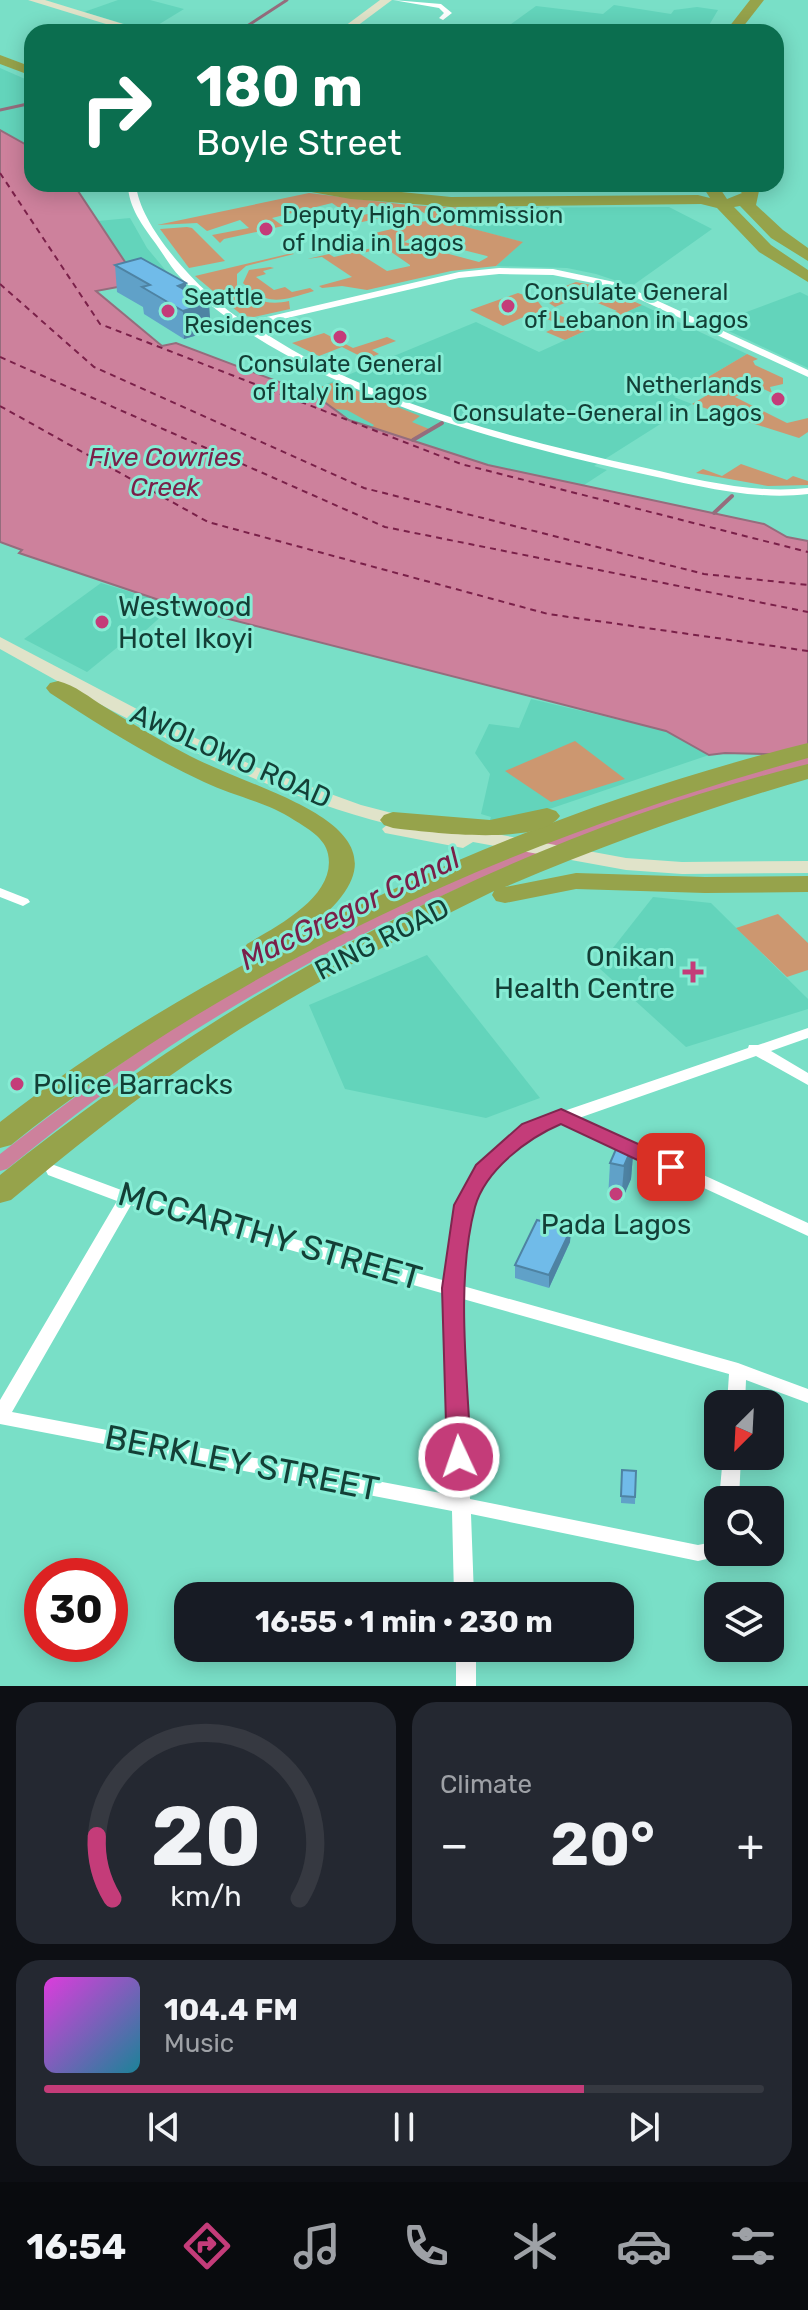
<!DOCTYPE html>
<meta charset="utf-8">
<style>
:root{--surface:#171b24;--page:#242831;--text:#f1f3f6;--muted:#9ea1a6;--line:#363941;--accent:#c43c79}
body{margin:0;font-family:Rubik,sans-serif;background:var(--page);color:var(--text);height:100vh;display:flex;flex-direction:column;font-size:30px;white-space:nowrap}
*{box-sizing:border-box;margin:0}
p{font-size:26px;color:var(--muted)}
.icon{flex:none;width:44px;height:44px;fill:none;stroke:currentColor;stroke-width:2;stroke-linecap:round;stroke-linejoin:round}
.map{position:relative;height:1686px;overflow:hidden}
.panel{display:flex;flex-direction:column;gap:16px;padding:16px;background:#0d0f14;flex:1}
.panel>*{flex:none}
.top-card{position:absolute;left:24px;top:24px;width:760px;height:168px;border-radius:24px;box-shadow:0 4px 20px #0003;background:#0b6e4f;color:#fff;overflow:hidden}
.needle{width:52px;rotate:204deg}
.controls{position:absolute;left:704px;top:1390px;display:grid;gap:16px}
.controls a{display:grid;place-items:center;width:80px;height:80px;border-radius:16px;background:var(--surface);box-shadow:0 4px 20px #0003;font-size:40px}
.speed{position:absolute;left:24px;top:1558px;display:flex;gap:16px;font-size:40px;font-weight:700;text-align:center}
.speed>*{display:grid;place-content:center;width:104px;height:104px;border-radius:50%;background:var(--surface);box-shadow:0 4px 20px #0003;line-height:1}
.speed .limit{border:12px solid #d22;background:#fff;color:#111}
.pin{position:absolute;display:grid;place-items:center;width:68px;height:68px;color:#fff;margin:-34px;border-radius:16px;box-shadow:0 4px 12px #0006}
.me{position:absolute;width:88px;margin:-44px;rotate:357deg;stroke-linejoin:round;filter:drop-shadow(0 0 6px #0008)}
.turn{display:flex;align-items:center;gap:28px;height:168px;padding:0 40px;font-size:36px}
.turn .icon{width:104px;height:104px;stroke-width:2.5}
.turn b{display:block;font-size:56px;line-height:68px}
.big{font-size:60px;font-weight:700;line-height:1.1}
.panel .card{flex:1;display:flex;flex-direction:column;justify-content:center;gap:12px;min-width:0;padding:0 28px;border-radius:24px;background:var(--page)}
.panel .dial{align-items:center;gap:0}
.dial svg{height:208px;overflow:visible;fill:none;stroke:var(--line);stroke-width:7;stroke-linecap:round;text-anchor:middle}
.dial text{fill:var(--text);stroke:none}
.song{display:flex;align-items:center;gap:24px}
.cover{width:96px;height:96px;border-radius:12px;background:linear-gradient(135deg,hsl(300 70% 55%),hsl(190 70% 35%))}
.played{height:8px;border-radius:4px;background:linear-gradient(90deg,var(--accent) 75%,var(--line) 75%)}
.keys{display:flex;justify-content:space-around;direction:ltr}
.heat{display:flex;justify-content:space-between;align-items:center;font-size:44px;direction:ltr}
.panel .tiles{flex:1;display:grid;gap:16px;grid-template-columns:1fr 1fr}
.card:last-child{grid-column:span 2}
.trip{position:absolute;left:174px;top:1582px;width:460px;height:80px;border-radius:24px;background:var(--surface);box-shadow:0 4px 20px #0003;font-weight:700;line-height:80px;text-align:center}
.tab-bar{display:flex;height:128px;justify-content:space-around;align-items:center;background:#090b0e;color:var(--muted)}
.tab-bar .icon{width:56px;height:56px}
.tab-bar .current{color:var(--accent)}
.tab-bar b{font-size:36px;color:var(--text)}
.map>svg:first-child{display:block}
.built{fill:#63d4bb}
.green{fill:#cc9770;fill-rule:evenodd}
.water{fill:#cd819c;stroke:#956d7d;stroke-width:2}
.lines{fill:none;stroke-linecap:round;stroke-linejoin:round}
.stream-far1{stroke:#956d7d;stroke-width:3}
.stream{stroke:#956d7d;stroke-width:4}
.canal{fill:#cd819c;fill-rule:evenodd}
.ferry{stroke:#7a2049;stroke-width:2;stroke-dasharray:6 5;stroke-linecap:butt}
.street{fill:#fff;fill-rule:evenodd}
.secondary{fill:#e0e3c9;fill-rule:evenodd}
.highway{fill:#96a34b;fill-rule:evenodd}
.wall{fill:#60a1c8}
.shaded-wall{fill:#4e83a3}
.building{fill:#70bbe9;stroke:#4e83a3;stroke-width:2}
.route{fill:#c43c79;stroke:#7f274f;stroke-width:2}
.poi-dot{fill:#c43c79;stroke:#86ecd4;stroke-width:3}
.labels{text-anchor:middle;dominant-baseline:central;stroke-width:6;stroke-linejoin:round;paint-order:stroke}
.far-poi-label{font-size:24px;fill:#133f36;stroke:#86ecd4;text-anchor:start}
.far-water-label{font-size:26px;font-style:italic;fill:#7a2049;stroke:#86ecd4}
.poi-label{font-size:28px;fill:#133f36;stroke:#86ecd4;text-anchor:start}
.street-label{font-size:28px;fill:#133f36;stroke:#86ecd4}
.water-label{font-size:30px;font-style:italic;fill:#7a2049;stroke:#86ecd4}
.near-street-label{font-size:34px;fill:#133f36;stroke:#86ecd4}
</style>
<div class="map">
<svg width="808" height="1686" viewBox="0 0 808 1686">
<rect width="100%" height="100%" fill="#79dfc7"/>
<g class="built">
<path d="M118 0H150L184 9 148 31 84 12Z"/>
<path d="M614 5 671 14 674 10 697 7 718 10 705 32H549L507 27 536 6 603 14Z"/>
<path d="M0 68 32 82V148L0 130Z"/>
<path d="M669 207 712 229 632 286 596 274 567 268 496 266 522 242 435 219 466 208Z"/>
<path d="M130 218 147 248 172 278 139 283 98 221Z"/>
<path d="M800 292 808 296V368L714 324Z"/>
<path d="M642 305 747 354 674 397 692 404 594 466 607 470 584 485 488 465 357 423 307 392 476 322 539 352Z"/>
<path d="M101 583 174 605 137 638 119 646 87 672 24 639Z"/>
<path d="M531 699 666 731 709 755 508 823 488 825 491 817 481 814 490 774 475 753 489 724 519 728Z"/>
<path d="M653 897 711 903 808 999V1009L686 1047 598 967Z"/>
<path d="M427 955 540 1098 486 1118 345 1089 309 1005Z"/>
</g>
<g class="green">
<path d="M309 193 408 205 466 208 436 219 523 242 496 266 451 271 367 290 342 286 322 288 319 286 352 277 322 257 307 259 329 254 334 257 385 245 383 243 387 241 375 233 434 219 419 210 362 222 355 217 384 210 375 205 345 212 332 203 272 218 283 226 224 239 220 243 212 235 249 228 240 220 207 231 197 223 157 225ZM412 237 487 256 488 257 479 262 404 242ZM384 247 410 265V266L387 271 360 254Z"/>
<path d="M187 227 192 228 225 261 189 268 160 229Z"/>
<path d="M292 253 294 254 246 266 237 274V285C254 300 267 306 289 301L290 309 254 317 243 316 195 276Z"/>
<path d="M270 267 274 268 263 271 266 274 256 277 274 290 285 287 292 292 310 288 314 291C283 300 268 308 243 283L249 270Z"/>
<path d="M576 282 601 287 642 305 565 340 546 332 561 325 533 313 503 326 470 310 518 293 536 299 543 308 584 326 617 311 581 296 555 307 549 303 563 287Z"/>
<path d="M324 333 353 348 387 337 396 341 372 350 379 354 366 359 342 347 319 356 292 343Z"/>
<path d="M747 354 758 359 753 361 755 365 783 378V384L770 387 772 393 757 386 737 393 739 395 735 397 787 423 808 418V432L799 438 692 404 721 387 703 380Z"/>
<path d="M335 382 420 416 412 422 429 429 411 440 372 427 374 425 347 410 333 409 307 392Z"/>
<path d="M741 464 787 480 793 476 808 481V485L768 486 696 473 703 469 722 476Z"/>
<path d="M575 741 625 779 551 802 505 771Z"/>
<path d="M778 914 808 943V970L787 977 736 928Z"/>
</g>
<path class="water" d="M0 130 32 148V184L74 185 139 283 96 291 162 346 176 343 316 396 349 420 488 465 764 524 787 537 808 541V755L725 753 709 755 666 731 174 605 19 553 22 550 0 542Z"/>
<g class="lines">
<g class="stream-far1">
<path d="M238 32 287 0"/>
<path d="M0 110 32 103"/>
</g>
<g class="stream">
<path d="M413 440 442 423"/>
<path d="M714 513 732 496"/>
</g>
<path class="canal" d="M808 756V766C738 786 668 807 600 831 457 882 320 952 192 1032 127 1073 67 1121 7 1169L0 1171V1154C57 1110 115 1066 176 1026 368 902 587 812 808 756Z"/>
<g class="ferry">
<path d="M0 173 100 324 461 464 808 552"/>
<path d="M0 284 94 367 364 488 704 574 808 585"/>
<path d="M0 357 385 527 808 612"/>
<path d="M0 406 208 522 548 614 808 651"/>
</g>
<g class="street">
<path d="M393 0 441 4 452 13 443 20 439 18 444 13 439 8Z"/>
<path d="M128 184H136C139 229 208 300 245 322L459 272 499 268 553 269 619 283 808 370V377L613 287 553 275 499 274 459 278 253 326C270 336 287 348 305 357 410 412 530 443 646 468 699 480 753 494 808 488V494C749 501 691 484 634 472 489 440 287 386 181 278 171 268 164 255 156 244 143 226 128 207 128 184Z"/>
<path d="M0 888 28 899 30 902 23 906 0 897Z"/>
<path d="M808 1028V1038L771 1051 808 1073V1085L756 1056 579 1118 808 1223V1236L563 1123 535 1133 490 1175 473 1205 463 1286 738 1363 808 1389V1403L746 1380 745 1404H727L729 1374 463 1299 470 1499 698 1545 718 1541V1552H726L725 1555 698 1561 471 1514 474 1596H454L452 1511 0 1424V1400L117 1201 48 1175 46 1171 48 1167 54 1165 132 1194 446 1281 457 1205 478 1167 523 1125 555 1112 564 1111 748 1048 749 1045H758ZM131 1205 445 1294 451 1495 12 1412Z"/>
<path d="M723 1456H741L739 1500H719Z"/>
<rect x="456" y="1648" width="20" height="38"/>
</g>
<g class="secondary">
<path d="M28 0H45L149 32H132Z"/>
<path d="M380 0H392L349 32H337Z"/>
<path d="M0 637 154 718 256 767 361 805 415 819 418 823 415 827 437 831 447 825 626 858 682 862 808 861V873L682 874 626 870 473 842 463 848 385 833 382 829 388 824C249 788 125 719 0 649Z"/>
</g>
<g class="highway">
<path d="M750 0H764L739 32H725Z"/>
<path d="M0 55 32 67V76L0 64Z"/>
<path d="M286 184H322L451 197 698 195 710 198 701 184H717L727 199 742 193 731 184H751L759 191 756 205 783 230 808 248V261L771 238 740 206 734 207 771 245 808 270V282L759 252 717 208 701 204 451 207 351 199 294 189Z"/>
<path d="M58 681C75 685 90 698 105 707 133 724 161 741 190 756 269 797 447 832 296 937 458 853 630 787 808 743V758C523 836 243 959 11 1145L0 1148V1122C80 1059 166 1006 256 958L247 956 243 950 247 944C277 926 337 896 328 854 325 838 307 828 294 820 267 802 233 796 204 782 150 757 99 725 50 693L46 688 50 683Z"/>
<path d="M808 764V779C704 809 604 845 505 887L576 873 705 877 808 876V892L705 893 576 889 505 903 496 901 492 895 494 891C390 942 287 996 190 1062 128 1104 69 1152 11 1200L0 1203V1175C238 985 510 837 808 764Z"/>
<path d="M547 808 556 811 560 816C539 847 427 832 393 828L384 825 380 820 384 815 393 812 490 820Z"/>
</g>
</g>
<g class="wall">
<path d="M115 265 186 290 211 331 184 339 144 314 143 307 117 292Z"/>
<path d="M634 1143 631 1179 621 1202 608 1199 610 1163Z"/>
<path d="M571 1229 570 1242 549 1288 515 1278V1265Z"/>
<path d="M622 1470 636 1471 635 1504 621 1503Z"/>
<path d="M729 1552H748L746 1564H730Z"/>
</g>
<g class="shaded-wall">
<path d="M186 283 188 310 209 303 211 331 184 339 183 311 178 286Z"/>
<path d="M634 1143 631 1179 621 1202 624 1166Z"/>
<path d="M571 1229 570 1242 549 1288V1275Z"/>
</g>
<g class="building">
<path d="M141 258 186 283 178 286 209 303 183 311 142 287 150 285 115 265Z"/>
<path d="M620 1140 634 1143 624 1166 610 1163Z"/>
<path d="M537 1220 571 1229 549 1275 515 1265Z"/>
<path d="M622 1470 636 1471 635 1497 621 1496Z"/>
<path d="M730 1552H748L747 1557H731Z"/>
</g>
<path class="route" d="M561 1109 678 1162 682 1167 678 1172H663L561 1124C528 1138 485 1170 475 1207 455 1283 468 1379 471 1457L467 1464 459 1467 450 1464 447 1457 442 1288 454 1205 476 1165 522 1124Z"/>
<g class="poi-dot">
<circle cx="266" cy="229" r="8"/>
<circle cx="508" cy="306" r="8"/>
<circle cx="168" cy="311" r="8"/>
<circle cx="340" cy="337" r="8"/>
<circle cx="778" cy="399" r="8"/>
<circle cx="102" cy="622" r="8"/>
<path d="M689 960h8v8h8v8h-8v8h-8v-8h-8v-8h8z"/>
<circle cx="17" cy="1084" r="8"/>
<circle cx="616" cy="1194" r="8"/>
</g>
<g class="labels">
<g class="far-poi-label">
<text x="282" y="215">Deputy High Commission<tspan x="282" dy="28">of India in Lagos</tspan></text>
<text x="524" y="292">Consulate General<tspan x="524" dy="28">of Lebanon in Lagos</tspan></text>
<text x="184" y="297">Seattle<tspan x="184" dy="28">Residences</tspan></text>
<text x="340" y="364" text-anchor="middle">Consulate General<tspan x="340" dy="28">of Italy in Lagos</tspan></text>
<text x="762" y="385" text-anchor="end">Netherlands<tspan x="762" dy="28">Consulate-General in Lagos</tspan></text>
</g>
<g class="far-water-label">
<text x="165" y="457">Five Cowries<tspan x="165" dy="30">Creek</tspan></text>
</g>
<g class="poi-label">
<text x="118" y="606">Westwood<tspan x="118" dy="32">Hotel Ikoyi</tspan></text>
<text x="675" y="956" text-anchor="end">Onikan<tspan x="675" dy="32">Health Centre</tspan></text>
<text x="33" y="1084">Police Barracks</text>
<text x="616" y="1224" text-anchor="middle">Pada Lagos</text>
</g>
<g class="street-label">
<text transform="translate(231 756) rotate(24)">AWOLOWO ROAD</text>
<text transform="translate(382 939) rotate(-27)">RING ROAD</text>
</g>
<g class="water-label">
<text transform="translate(350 909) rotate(-26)">MacGregor Canal</text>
</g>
<g class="near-street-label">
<text transform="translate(270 1236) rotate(16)">MCCARTHY STREET</text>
<text transform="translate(242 1463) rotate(11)">BERKLEY STREET</text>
</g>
</g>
</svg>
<div class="controls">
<a><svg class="needle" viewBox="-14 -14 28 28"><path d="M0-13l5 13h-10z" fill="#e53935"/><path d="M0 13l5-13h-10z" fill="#9ea1a6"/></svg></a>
<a><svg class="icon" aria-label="search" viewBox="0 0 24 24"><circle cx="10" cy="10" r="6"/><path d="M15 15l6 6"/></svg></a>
<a><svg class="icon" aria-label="layers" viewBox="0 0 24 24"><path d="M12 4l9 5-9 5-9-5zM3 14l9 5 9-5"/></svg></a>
</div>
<div class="speed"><div class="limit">30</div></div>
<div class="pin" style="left:671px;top:1167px;background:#d93025"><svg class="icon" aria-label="arrive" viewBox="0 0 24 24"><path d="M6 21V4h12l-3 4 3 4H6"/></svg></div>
<svg class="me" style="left:459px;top:1457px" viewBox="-20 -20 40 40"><circle r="17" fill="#c43c79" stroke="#fff" stroke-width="3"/><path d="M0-11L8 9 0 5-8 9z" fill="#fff"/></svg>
<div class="trip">16:55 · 1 min · 230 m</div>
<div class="top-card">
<div class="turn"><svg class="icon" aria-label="right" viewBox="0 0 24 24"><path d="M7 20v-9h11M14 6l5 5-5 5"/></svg><div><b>180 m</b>Boyle Street</div></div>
</div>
</div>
<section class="panel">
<div class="tiles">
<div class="card dial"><svg viewBox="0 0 100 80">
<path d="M14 69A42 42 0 1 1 86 69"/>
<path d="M14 69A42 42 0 0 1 8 45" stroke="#c43c79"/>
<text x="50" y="56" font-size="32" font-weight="700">20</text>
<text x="50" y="72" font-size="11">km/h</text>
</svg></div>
<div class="card"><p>Climate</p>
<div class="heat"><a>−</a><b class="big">20°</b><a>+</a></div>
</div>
<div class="card">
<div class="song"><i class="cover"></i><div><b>104.4 FM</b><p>Music</p></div></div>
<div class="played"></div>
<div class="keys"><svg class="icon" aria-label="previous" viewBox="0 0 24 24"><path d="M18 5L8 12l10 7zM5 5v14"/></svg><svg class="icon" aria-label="pause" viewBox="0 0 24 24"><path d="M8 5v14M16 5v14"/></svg><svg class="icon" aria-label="next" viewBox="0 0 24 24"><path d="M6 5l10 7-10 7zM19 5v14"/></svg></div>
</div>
</div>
</section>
<nav class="tab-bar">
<b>16:54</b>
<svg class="icon current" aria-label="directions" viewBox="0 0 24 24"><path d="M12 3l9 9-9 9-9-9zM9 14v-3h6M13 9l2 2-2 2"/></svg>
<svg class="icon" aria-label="music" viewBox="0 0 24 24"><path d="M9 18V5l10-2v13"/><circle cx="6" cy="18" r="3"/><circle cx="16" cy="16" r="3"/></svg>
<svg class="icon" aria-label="phone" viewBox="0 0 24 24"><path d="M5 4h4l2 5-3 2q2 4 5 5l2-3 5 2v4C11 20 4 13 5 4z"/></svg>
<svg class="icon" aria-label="climate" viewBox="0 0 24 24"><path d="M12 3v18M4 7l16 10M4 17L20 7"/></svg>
<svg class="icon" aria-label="car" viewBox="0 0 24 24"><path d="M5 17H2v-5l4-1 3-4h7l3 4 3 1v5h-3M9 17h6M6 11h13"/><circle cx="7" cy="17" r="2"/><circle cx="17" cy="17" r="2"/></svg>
<svg class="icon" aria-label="filters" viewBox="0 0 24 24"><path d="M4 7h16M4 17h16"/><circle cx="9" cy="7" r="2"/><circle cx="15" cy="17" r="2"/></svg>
</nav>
